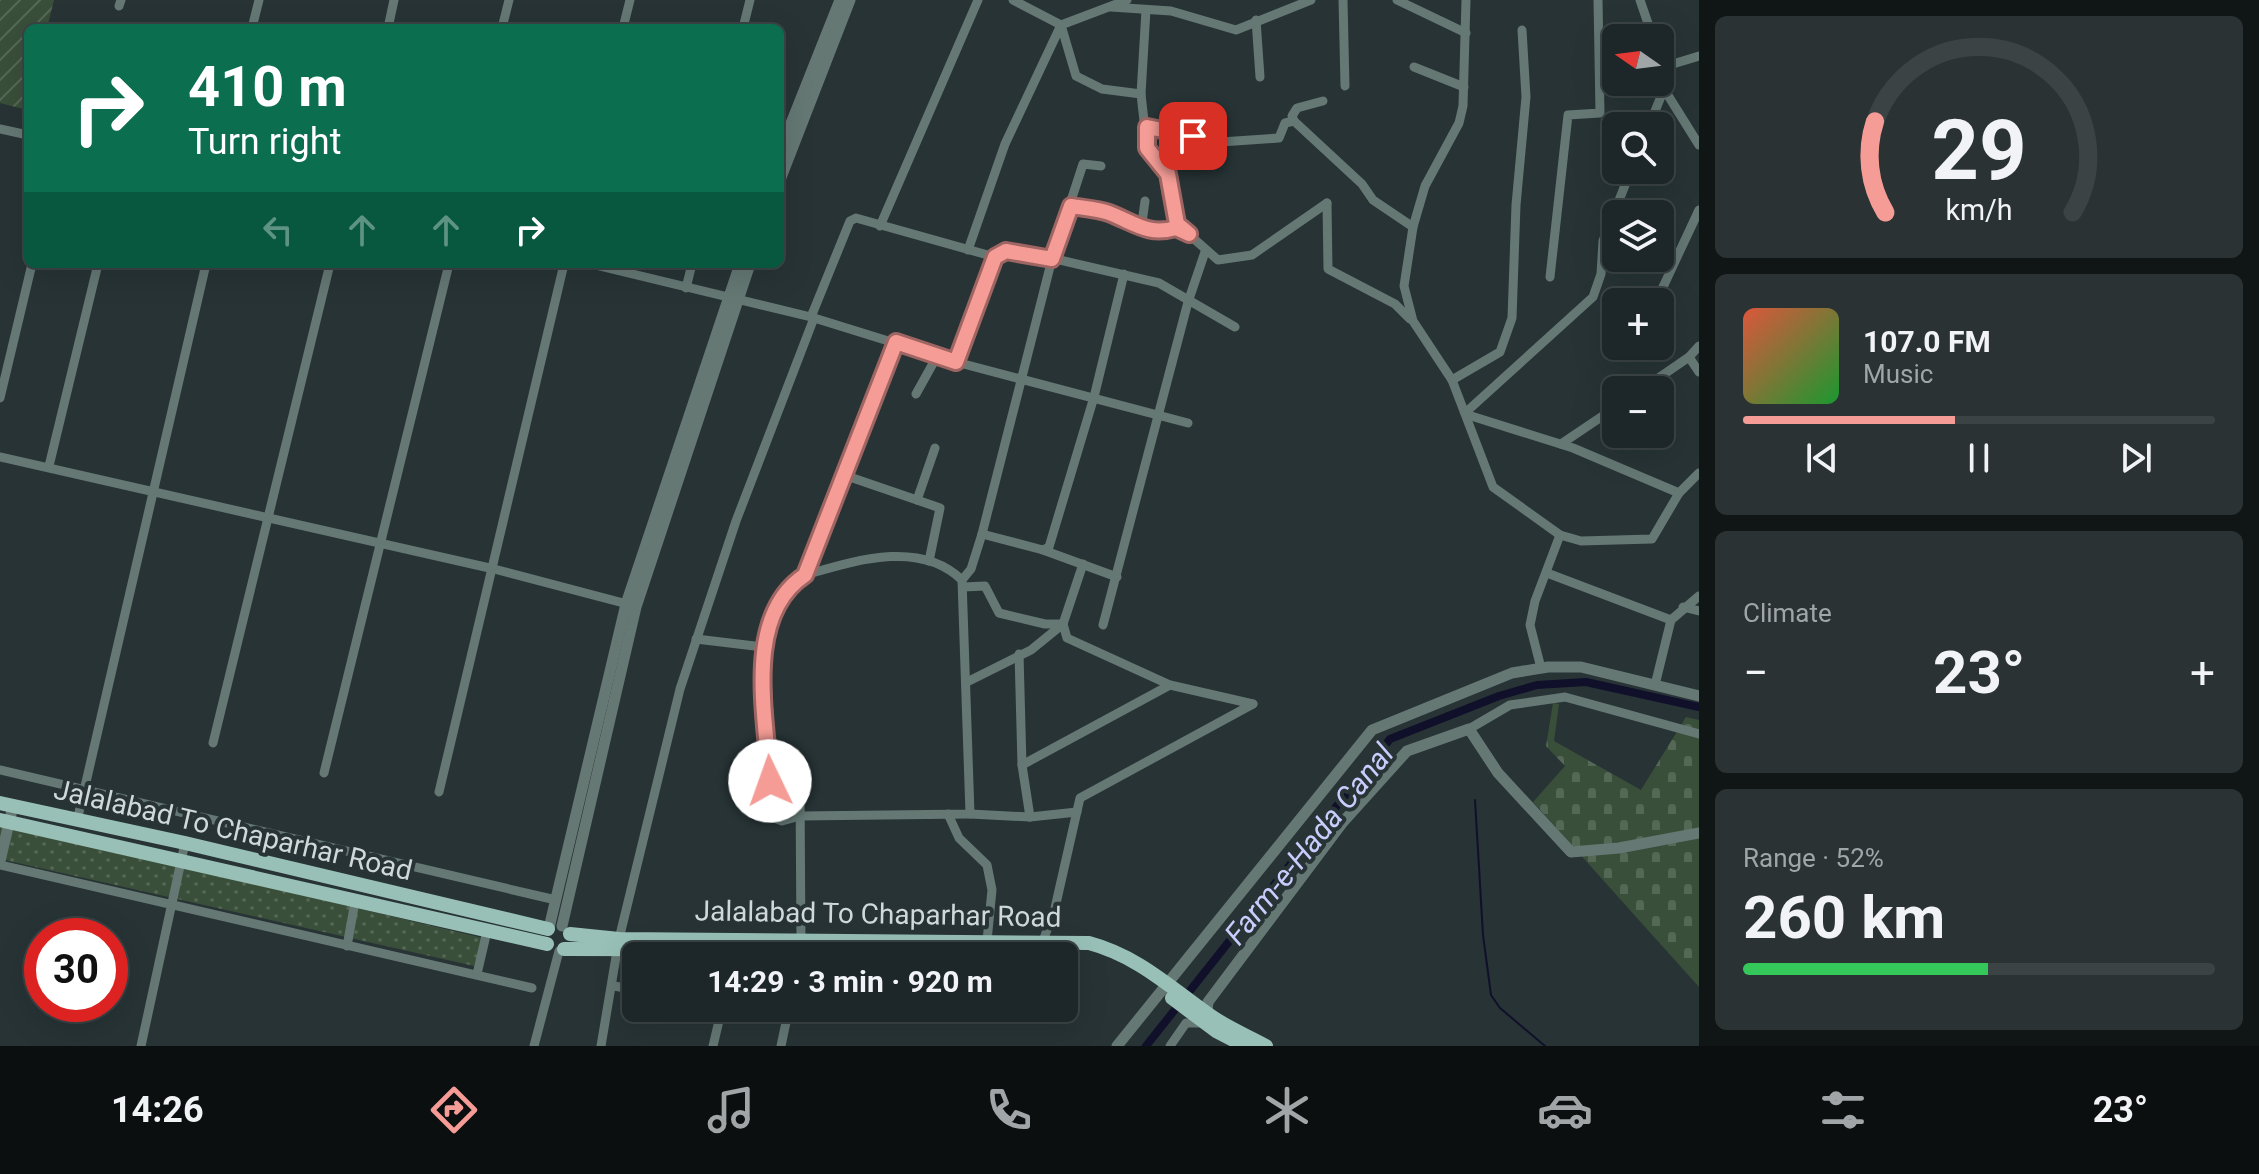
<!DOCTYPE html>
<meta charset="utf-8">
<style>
:root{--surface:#1d2628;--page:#2a3234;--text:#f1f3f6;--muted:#a0a5a8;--line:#3b4345;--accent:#f59c96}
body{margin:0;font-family:Roboto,sans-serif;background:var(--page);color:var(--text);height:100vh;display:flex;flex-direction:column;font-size:30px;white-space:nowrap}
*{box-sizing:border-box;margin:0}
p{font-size:26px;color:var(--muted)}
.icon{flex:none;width:44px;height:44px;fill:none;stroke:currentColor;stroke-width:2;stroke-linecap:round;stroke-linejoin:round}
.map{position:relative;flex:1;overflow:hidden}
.side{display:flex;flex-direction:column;gap:16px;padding:16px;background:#101516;width:560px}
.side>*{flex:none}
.top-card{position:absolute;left:24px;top:24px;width:760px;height:244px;border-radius:12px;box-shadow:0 8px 32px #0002,0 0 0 2px var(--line);background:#0b6e4f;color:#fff;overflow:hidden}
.needle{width:52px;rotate:284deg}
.tools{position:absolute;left:1602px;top:24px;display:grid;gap:16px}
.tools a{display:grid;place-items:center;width:72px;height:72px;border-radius:12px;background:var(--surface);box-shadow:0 8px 32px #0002,0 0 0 2px var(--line);font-size:40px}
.speed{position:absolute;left:24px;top:918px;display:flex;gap:16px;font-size:40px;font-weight:700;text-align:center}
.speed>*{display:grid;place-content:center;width:104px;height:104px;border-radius:50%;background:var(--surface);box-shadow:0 8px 32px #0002,0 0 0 2px var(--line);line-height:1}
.speed .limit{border:12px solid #d22;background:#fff;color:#111}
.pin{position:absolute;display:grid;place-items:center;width:68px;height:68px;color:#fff;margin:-34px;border-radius:16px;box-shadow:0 4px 12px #0006}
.me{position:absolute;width:88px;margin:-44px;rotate:357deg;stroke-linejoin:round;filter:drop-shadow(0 0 6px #0008)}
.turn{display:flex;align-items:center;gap:28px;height:168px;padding:0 32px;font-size:36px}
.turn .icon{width:104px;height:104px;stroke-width:2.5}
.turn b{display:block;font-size:56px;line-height:68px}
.lanes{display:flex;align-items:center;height:76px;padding:0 32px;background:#0003;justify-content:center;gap:40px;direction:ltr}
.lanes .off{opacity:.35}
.big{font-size:60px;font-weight:700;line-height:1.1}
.side .card{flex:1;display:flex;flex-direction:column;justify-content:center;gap:12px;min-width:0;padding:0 28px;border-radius:12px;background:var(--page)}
.side .dial{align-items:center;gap:0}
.dial svg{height:208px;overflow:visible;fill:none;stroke:var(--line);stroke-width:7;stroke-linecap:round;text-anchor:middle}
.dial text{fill:var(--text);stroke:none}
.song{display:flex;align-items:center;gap:24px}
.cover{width:96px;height:96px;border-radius:12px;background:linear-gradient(135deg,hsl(10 70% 55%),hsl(130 70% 35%))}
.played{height:8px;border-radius:4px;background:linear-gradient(90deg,var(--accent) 45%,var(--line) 45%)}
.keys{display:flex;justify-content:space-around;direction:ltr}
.heat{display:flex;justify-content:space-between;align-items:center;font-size:44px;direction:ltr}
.charge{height:12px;border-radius:6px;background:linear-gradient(90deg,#34c759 52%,var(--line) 0)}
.trip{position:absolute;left:622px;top:942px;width:456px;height:80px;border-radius:12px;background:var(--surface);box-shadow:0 8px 32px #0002,0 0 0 2px var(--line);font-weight:700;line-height:80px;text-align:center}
.menu{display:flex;height:128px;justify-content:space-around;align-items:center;background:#0c0f10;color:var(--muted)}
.menu .icon{width:56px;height:56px}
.menu .current{color:var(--accent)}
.menu b{font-size:36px;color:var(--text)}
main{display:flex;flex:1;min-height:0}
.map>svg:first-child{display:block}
.grass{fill:url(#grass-dots)}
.cemetery{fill:url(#cemetery-stones)}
.garden{fill:url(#garden-furrows)}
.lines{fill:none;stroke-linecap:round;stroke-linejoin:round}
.stream{stroke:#11102b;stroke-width:2}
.canal{stroke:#11102b;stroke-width:8}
.minor{stroke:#657874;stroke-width:9}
.tertiary{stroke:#657874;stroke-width:11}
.primary{stroke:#98c0b7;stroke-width:14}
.route-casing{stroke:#9f6562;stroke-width:20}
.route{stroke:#f59c96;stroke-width:14}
.labels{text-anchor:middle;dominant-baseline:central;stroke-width:8;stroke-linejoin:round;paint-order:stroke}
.street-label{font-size:28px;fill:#d0d8d9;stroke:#273335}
.water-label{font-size:30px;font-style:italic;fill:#c9cdfd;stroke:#273335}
</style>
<main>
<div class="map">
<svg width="1699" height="1046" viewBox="0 0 1699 1046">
<defs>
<pattern id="grass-dots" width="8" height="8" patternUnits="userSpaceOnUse" patternTransform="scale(2)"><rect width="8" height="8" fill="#3a4f3a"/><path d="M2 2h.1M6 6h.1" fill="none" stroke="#556856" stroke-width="1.8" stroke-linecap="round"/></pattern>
<pattern id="cemetery-stones" width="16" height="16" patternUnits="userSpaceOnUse" patternTransform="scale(2)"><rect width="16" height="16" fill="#3a4f3a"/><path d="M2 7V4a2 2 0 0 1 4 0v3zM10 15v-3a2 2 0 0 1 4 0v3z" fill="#556856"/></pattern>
<pattern id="garden-furrows" width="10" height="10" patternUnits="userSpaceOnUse" patternTransform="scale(2)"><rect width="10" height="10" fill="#3a4f3a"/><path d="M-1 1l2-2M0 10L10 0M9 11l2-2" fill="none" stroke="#556856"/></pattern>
</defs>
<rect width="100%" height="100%" fill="#273335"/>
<path class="grass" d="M0 823 483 938 474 966 0 859Z"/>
<path class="cemetery" d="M1553 703 1559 704 1554 741 1641 790 1686 717 1699 720V987L1533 802 1565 766 1546 746Z"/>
<path class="garden" d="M0 0H54L47 28H28L27 110 0 103Z"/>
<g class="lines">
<path class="stream" d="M1475 800 1483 935 1491 995 1500 1008 1545 1046"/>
<path class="canal" d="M1146 1046 1390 739 1499 696 1537 685 1586 682 1699 707"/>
<g class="minor">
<path d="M1013 0 1061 25 1127 0"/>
<path d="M1343 0 1345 86"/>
<path d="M1397 0 1466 33"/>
<path d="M1466 0 1463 106 1459 123 1425 186 1413 227 1404 286 1413 321 1452 380 1493 487 1560 535"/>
<path d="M1640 0 1653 38"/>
<path d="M119 6 121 0"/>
<path d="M1111 7 1171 11 1236 30 1311 0"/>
<path d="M1256 20 1260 77"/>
<path d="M1061 25 1076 76 1102 89 1141 94 1147 148 1168 174 1177 224 1218 260 1252 255 1327 203"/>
<path d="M252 28 259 0"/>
<path d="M388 28 394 0"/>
<path d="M502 28 509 0"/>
<path d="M623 28 630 0"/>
<path d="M743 28 750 0"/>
<path d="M1660 58 1664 89 1699 145"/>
<path d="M1414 67 1464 87"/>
<path d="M1663 67 1699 56"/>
<path d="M1141 94 1146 10"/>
<path d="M1323 101 1297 108 1292 116 1294 121 1362 184 1373 200 1413 227"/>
<path d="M1649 126 1664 89"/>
<path d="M1147 127 1193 136 1195 143H1206L1279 138 1285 123 1294 121"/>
<path d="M0 129 28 135"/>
<path d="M1327 203 1328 269 1395 304 1410 319"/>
<path d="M1071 206 1107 212 1146 231 1176 228 1182 230"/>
<path d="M880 226 978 0"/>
<path d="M1141 230 1145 201"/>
<path d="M968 250 1005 144 1061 25"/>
<path d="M591 264 811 317 850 221 856 218 995 257 1006 251H1021L1159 283 1235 327"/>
<path d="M1550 277 1568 115 1600 113 1598 0"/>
<path d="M686 288 692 264"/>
<path d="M1656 302 1699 210"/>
<path d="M811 317 956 362 1188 423"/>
<path d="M896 342 805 575C854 561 920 539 962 580"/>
<path d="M1689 357 1699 372"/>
<path d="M1452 380 1500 352 1512 318 1516 205 1526 97 1522 30"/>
<path d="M1641 390 1689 357 1699 346"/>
<path d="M916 394 936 358 956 362 995 257"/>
<path d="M0 398 32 264"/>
<path d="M1465 413 1593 297 1601 274 1603 241 1631 170"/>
<path d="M1468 415 1573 448 1679 493"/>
<path d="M1561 444 1616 407"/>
<path d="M0 457 494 569 631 605"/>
<path d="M49 466 98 264"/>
<path d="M841 474 917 500"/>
<path d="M982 534 1043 550 1049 547 1094 397 1124 274"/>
<path d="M1043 550 1117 577"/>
<path d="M929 561 940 508 917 500 935 448"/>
<path d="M1547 573 1671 620"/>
<path d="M805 575 779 599 765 633 774 818 782 821 800 816 970 814 962 580 971 569 982 534 1052 259 1083 164 1101 166"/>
<path d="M963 587 985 586 999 613 1045 624H1063L1067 638 1170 685 1253 704"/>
<path d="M1683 607 1699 611"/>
<path d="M1103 625 1188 302 1205 252"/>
<path d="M696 639 763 647"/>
<path d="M1019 654 1022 765"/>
<path d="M1541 668 1530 625 1535 601 1560 535 1581 541 1652 539 1679 493 1699 473"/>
<path d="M967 682 1031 650 1063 624 1083 564"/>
<path d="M1655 685 1671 620 1699 596"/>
<path d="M1469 729 1510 705 1565 697 1699 734"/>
<path d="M213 743 330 264"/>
<path d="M0 770 556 900"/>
<path d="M324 773 449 264"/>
<path d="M800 786 801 945"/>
<path d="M439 792 564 264"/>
<path d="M948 814 959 838 987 865 992 890 987 941"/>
<path d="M970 814 1030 817 1077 812"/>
<path d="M1030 817 1022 765 1170 685"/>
<path d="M77 821 206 264"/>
<path d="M0 865 532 988"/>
<path d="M1043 941 1055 908 1080 798 1253 704"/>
<path d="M347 946 355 902"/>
<path d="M477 974 487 931"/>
<path d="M614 986 636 990"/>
<path d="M141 1046 185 843"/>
<path d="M534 1046 559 951"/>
<path d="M601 1046 619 939 680 689 736 521 814 318"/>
<path d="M713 1046 722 1008"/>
<path d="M781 1046 789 1008"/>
<path d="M1170 1046 1186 1023H1203"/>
</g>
<g class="tertiary">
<path d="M780 151 840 0"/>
<path d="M780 180 850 0"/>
<path d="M0 861 13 806"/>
<path d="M562 926 636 607 750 264"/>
<path d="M549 928 626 604 740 264"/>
<path d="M1206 1019 1208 1002 1343 822 1407 751 1469 729 1498 773 1571 852 1619 848 1699 833"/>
<path d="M1117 1046 1372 730 1512 673 1548 667H1581L1699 696"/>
</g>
<g class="primary">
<path d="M0 803 185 843 548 929"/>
<path d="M0 820 547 944"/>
<path d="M570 934 619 939 1089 943C1138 956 1171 988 1211 1016 1228 1028 1248 1036 1266 1046"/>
<path d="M564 949 984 950"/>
<path d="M1172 998 1216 1031 1245 1046"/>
</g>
</g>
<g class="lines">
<defs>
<path id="route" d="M770 781C766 716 743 616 805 575L896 342 956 362 995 257 1006 251 1052 259 1071 206C1083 208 1098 209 1109 213 1135 223 1148 236 1176 228L1189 234 1177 224 1168 174 1147 148V127L1193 136"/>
</defs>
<use href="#route" class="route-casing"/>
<use href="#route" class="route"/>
</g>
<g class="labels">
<g class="street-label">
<text transform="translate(233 830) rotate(13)">Jalalabad To Chaparhar Road</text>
<text transform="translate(878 914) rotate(1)">Jalalabad To Chaparhar Road</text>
</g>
<g class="water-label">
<text transform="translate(1309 844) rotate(-51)">Farm-e-Hada Canal</text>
</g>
</g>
</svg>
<div class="tools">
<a><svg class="needle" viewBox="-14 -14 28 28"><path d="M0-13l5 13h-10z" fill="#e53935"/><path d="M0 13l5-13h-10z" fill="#a0a5a8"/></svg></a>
<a><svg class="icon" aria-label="search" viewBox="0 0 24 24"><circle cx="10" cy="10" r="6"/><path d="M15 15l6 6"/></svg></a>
<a><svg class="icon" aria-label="layers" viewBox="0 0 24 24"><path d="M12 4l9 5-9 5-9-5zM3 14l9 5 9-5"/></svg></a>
<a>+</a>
<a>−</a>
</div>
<div class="speed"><div class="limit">30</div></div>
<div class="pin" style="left:1193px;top:136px;background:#d93025"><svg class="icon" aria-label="arrive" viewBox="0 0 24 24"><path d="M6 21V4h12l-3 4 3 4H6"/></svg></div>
<svg class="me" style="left:770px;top:781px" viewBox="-20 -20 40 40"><circle r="19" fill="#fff"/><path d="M0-13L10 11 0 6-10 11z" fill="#f59c96"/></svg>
<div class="trip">14:29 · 3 min · 920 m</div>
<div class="top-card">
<div class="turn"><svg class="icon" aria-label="right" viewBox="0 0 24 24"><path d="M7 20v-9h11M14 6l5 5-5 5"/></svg><div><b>410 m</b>Turn right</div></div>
<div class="lanes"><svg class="icon off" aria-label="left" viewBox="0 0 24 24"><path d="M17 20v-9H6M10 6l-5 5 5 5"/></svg><svg class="icon off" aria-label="ahead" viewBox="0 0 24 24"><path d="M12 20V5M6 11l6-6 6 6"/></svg><svg class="icon off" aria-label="ahead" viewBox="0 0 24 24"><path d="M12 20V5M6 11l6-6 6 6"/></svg><svg class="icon" aria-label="right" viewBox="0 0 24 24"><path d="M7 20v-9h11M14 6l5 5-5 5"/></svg></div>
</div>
</div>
<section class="side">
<div class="card dial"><svg viewBox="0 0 100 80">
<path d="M14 69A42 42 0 1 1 86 69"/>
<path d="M14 69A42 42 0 0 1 10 34" stroke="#f59c96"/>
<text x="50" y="56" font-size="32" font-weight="700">29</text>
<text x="50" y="72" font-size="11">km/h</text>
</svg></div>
<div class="card">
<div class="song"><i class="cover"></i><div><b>107.0 FM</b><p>Music</p></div></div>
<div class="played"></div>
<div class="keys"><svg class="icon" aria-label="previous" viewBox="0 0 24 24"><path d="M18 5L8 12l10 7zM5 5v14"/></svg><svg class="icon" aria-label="pause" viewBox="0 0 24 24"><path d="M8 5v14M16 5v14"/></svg><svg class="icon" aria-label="next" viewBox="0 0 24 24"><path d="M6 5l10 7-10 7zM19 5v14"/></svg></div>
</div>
<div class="card"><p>Climate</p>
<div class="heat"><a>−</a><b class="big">23°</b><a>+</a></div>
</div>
<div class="card"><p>Range · 52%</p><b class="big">260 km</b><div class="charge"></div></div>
</section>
</main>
<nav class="menu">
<b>14:26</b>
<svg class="icon current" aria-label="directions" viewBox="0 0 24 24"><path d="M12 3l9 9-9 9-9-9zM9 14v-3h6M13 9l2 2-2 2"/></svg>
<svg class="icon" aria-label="music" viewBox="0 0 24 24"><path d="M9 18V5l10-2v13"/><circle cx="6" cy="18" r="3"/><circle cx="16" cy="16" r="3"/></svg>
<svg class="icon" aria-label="phone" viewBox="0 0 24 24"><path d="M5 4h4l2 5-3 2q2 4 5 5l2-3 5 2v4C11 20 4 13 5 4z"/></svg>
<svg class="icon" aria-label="climate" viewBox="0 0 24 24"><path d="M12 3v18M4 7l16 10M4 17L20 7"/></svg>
<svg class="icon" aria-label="car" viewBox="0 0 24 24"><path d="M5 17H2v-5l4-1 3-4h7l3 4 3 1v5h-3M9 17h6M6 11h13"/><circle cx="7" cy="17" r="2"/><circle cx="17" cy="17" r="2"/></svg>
<svg class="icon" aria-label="filters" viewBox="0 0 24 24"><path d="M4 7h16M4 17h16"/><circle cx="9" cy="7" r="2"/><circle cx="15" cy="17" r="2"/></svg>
<b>23°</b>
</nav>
